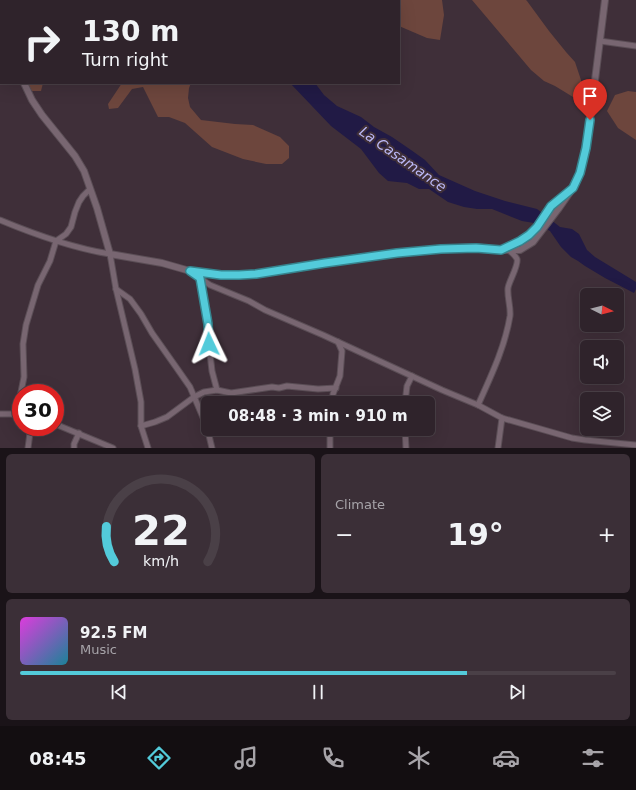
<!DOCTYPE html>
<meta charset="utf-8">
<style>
:root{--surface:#2f232b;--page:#3b2f37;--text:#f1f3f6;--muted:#a7a4a9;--line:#4a4047;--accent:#53cbda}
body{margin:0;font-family:"DejaVu Sans",sans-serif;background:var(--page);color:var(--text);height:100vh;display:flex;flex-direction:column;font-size:15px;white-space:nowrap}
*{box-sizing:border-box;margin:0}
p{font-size:13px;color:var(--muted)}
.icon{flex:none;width:22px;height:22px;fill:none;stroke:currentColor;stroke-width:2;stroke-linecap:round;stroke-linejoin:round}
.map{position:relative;height:448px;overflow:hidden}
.details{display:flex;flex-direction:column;gap:6px;padding:6px;background:#1a1318;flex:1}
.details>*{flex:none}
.top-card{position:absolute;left:0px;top:0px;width:400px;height:84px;box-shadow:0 4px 16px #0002,0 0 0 1px var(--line);background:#2f232b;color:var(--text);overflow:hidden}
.needle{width:26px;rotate:96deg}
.fabs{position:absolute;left:580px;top:288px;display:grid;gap:8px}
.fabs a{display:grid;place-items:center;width:44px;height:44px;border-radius:6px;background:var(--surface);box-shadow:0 4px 16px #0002,0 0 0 1px var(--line);font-size:20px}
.speed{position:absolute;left:12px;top:384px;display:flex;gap:8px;font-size:20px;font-weight:700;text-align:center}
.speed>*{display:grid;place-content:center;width:52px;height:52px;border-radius:50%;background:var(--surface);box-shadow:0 4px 16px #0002,0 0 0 1px var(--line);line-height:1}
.speed .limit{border:6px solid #d22;background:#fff;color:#111}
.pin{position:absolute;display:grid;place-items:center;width:34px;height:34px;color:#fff;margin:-41px -17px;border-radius:50% 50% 50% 0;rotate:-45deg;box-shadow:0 0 4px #0007}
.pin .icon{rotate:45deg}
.me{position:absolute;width:44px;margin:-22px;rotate:358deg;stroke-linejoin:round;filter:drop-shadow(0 0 3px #0008)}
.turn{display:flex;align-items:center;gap:14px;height:84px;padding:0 16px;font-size:18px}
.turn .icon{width:52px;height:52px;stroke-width:2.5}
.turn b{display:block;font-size:28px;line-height:34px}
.big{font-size:30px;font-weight:600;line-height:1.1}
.details .card{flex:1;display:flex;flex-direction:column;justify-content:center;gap:6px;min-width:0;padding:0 14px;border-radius:6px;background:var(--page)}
.details .dial{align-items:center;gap:0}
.dial svg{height:104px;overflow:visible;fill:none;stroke:var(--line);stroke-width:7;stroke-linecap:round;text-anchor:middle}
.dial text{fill:var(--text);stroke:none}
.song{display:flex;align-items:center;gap:12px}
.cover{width:48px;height:48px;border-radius:6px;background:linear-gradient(135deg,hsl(300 70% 55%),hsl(190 70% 35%))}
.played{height:4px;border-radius:2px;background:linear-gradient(90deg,var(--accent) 75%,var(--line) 75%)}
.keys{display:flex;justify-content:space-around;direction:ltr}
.heat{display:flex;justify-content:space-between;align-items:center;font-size:22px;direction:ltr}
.details .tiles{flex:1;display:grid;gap:6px;grid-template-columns:1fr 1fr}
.card:last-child{grid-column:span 2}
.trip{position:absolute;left:201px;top:396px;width:234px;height:40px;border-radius:6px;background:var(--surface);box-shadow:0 4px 16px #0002,0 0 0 1px var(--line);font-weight:600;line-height:40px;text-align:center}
.tab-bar{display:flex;height:64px;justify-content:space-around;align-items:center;background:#130e11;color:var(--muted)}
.tab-bar .icon{width:28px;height:28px}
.tab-bar .on{color:var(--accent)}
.tab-bar b{font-size:18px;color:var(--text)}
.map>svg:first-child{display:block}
.green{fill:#6d463d}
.water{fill:#211a45}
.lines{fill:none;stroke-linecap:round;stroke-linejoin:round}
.minor-casing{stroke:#5b4e56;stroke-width:7}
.tertiary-casing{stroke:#5b4e56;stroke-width:8}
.minor{stroke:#786671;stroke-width:5}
.tertiary{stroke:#786671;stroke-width:6}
.route-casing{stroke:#36848e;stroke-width:10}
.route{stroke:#53cbda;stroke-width:7}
.labels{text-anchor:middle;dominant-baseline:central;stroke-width:4;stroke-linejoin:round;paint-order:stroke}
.water-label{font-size:14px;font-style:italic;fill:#bbb8f6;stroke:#3f2f39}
</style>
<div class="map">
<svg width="636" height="448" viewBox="0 0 636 448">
<rect width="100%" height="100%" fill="#3f2f39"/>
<g class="green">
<path d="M369 0H442L444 15 440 40 427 38 399 26V1H370Z"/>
<path d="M472 0H526L527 1 549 31 566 52 575 62 581 80 582 93 573 97 555 86 544 81 531 70Z"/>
<path d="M26 83H43L41 91H32Z"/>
<path d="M122 83H191L189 88 188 98 190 107 201 120 235 124 253 125 280 137 289 146V158L282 164H266L243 159 212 147 185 123 169 117H158L143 87 132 89 118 108 109 109 108 104Z"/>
<path d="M628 91 636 92V140L618 128 607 111 615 95Z"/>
</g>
<path class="water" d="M290 83H315L324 95 337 106 361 117 374 127 392 137 411 150 425 160 439 175 475 191 505 201 537 209 560 227 572 229 579 234 587 250 595 257 636 282V289L634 293 605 278 585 266 578 261 571 257 561 247 550 231 534 223 522 221 492 209H477L464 207 448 202 429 189H419L407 183 388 181 379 173 361 149 331 126Z"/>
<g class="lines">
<defs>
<g id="minor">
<path d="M600 41 636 46"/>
<path d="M0 220C36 235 72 248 110 254L116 289 135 369 141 402V426L148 448"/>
<path d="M504 249 520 241 529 235 537 227 551 206 569 191"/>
<path d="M190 271 210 285 249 301 265 310 323 335 442 390 478 405 502 418 572 438 585 440 636 445"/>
<path d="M199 278 208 324V336L212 371 217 390"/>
<path d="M116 289 130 299 141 314 152 333 176 367 190 387 207 427 212 448"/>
<path d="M21 400 20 397 24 377 23 344 26 325 38 285 50 261 56 241 66 234 71 227 75 212 79 202 83 196 90 189"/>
<path d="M332 403 333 394 340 376 342 351 338 342"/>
<path d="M405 403 407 386 412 376"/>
<path d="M478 405C491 376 505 347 510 316 511 307 507 297 508 288 509 281 519 265 517 259 515 255 510 251 506 248"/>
<path d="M0 414H12L21 416"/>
<path d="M55 424 113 448"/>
<path d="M141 426 155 422 167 417 194 397 204 392 217 390 231 393 272 387 279 388 287 386 318 389 336 388"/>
<path d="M330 429V448"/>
<path d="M405 429 406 448"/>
<path d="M28 448 30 433 29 427"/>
<path d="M74 448V444L79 433"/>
<path d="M498 448 502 418"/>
</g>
<g id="tertiary">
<path d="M0 20 1 22"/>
<path d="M24 83 32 100 42 115 75 156 84 171 97 208 110 254 162 263 190 271 221 275H239L255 274 325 263 397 253 441 249 475 247 501 250H520L533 242 559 208 573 188 580 173 588 136 605 0"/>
</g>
</defs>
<use href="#minor" class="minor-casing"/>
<use href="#tertiary" class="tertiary-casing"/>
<use href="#minor" class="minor"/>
<use href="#tertiary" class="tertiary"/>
</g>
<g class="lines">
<defs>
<path id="route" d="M209 344 208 324 200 278 190 271 221 275H239L256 274 325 263 397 253 441 249 476 248 501 250 520 241 529 235 537 227 551 206 573 188 580 173 586 148 590 120"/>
</defs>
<use href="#route" class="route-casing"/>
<use href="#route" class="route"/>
</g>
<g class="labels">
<g class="water-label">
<text transform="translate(403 159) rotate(35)">La Casamance</text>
</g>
</g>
</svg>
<div class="fabs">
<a><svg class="needle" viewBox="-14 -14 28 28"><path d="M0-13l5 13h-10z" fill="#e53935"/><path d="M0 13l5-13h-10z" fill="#a7a4a9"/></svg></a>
<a><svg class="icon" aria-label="sound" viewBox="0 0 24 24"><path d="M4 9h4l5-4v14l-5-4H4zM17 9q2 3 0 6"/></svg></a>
<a><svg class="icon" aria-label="layers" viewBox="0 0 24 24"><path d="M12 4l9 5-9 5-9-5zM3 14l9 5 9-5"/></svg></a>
</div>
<div class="speed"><div class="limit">30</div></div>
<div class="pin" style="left:590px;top:120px;background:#d93025"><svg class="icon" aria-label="arrive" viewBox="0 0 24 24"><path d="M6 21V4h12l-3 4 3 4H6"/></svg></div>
<svg class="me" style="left:209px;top:344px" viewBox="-20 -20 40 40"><path d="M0-17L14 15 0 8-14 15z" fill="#53cbda" stroke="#fff" stroke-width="4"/></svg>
<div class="trip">08:48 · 3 min · 910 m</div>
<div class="top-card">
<div class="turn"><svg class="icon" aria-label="right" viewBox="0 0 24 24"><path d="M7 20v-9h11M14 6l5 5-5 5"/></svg><div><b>130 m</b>Turn right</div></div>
</div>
</div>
<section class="details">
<div class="tiles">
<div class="card dial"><svg viewBox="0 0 100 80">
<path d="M14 69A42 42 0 1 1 86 69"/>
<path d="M14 69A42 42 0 0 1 8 42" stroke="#53cbda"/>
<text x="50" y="56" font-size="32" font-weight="700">22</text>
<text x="50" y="72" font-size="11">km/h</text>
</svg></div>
<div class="card"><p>Climate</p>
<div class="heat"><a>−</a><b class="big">19°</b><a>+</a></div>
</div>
<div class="card">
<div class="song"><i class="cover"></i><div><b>92.5 FM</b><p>Music</p></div></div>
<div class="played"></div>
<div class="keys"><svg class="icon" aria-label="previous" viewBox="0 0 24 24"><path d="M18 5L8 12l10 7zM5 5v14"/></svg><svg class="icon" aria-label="pause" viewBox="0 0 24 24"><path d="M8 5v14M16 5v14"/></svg><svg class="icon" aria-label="next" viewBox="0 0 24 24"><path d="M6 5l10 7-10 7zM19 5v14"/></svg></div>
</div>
</div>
</section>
<nav class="tab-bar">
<b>08:45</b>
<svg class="icon on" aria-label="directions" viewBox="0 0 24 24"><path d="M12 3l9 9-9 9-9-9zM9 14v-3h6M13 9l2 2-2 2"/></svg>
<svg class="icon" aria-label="music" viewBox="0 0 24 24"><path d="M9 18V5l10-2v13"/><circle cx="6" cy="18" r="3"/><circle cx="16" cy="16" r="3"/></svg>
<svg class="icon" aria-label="phone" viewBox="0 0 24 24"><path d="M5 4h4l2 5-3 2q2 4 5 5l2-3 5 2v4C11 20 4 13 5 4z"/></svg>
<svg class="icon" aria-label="climate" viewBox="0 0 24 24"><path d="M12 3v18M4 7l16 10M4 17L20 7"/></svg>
<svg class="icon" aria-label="car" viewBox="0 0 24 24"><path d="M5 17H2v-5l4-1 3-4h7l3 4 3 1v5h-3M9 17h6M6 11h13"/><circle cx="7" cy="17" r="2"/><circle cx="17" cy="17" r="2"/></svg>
<svg class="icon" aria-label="filters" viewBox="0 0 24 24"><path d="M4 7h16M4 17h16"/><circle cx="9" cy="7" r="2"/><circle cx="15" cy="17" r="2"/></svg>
</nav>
